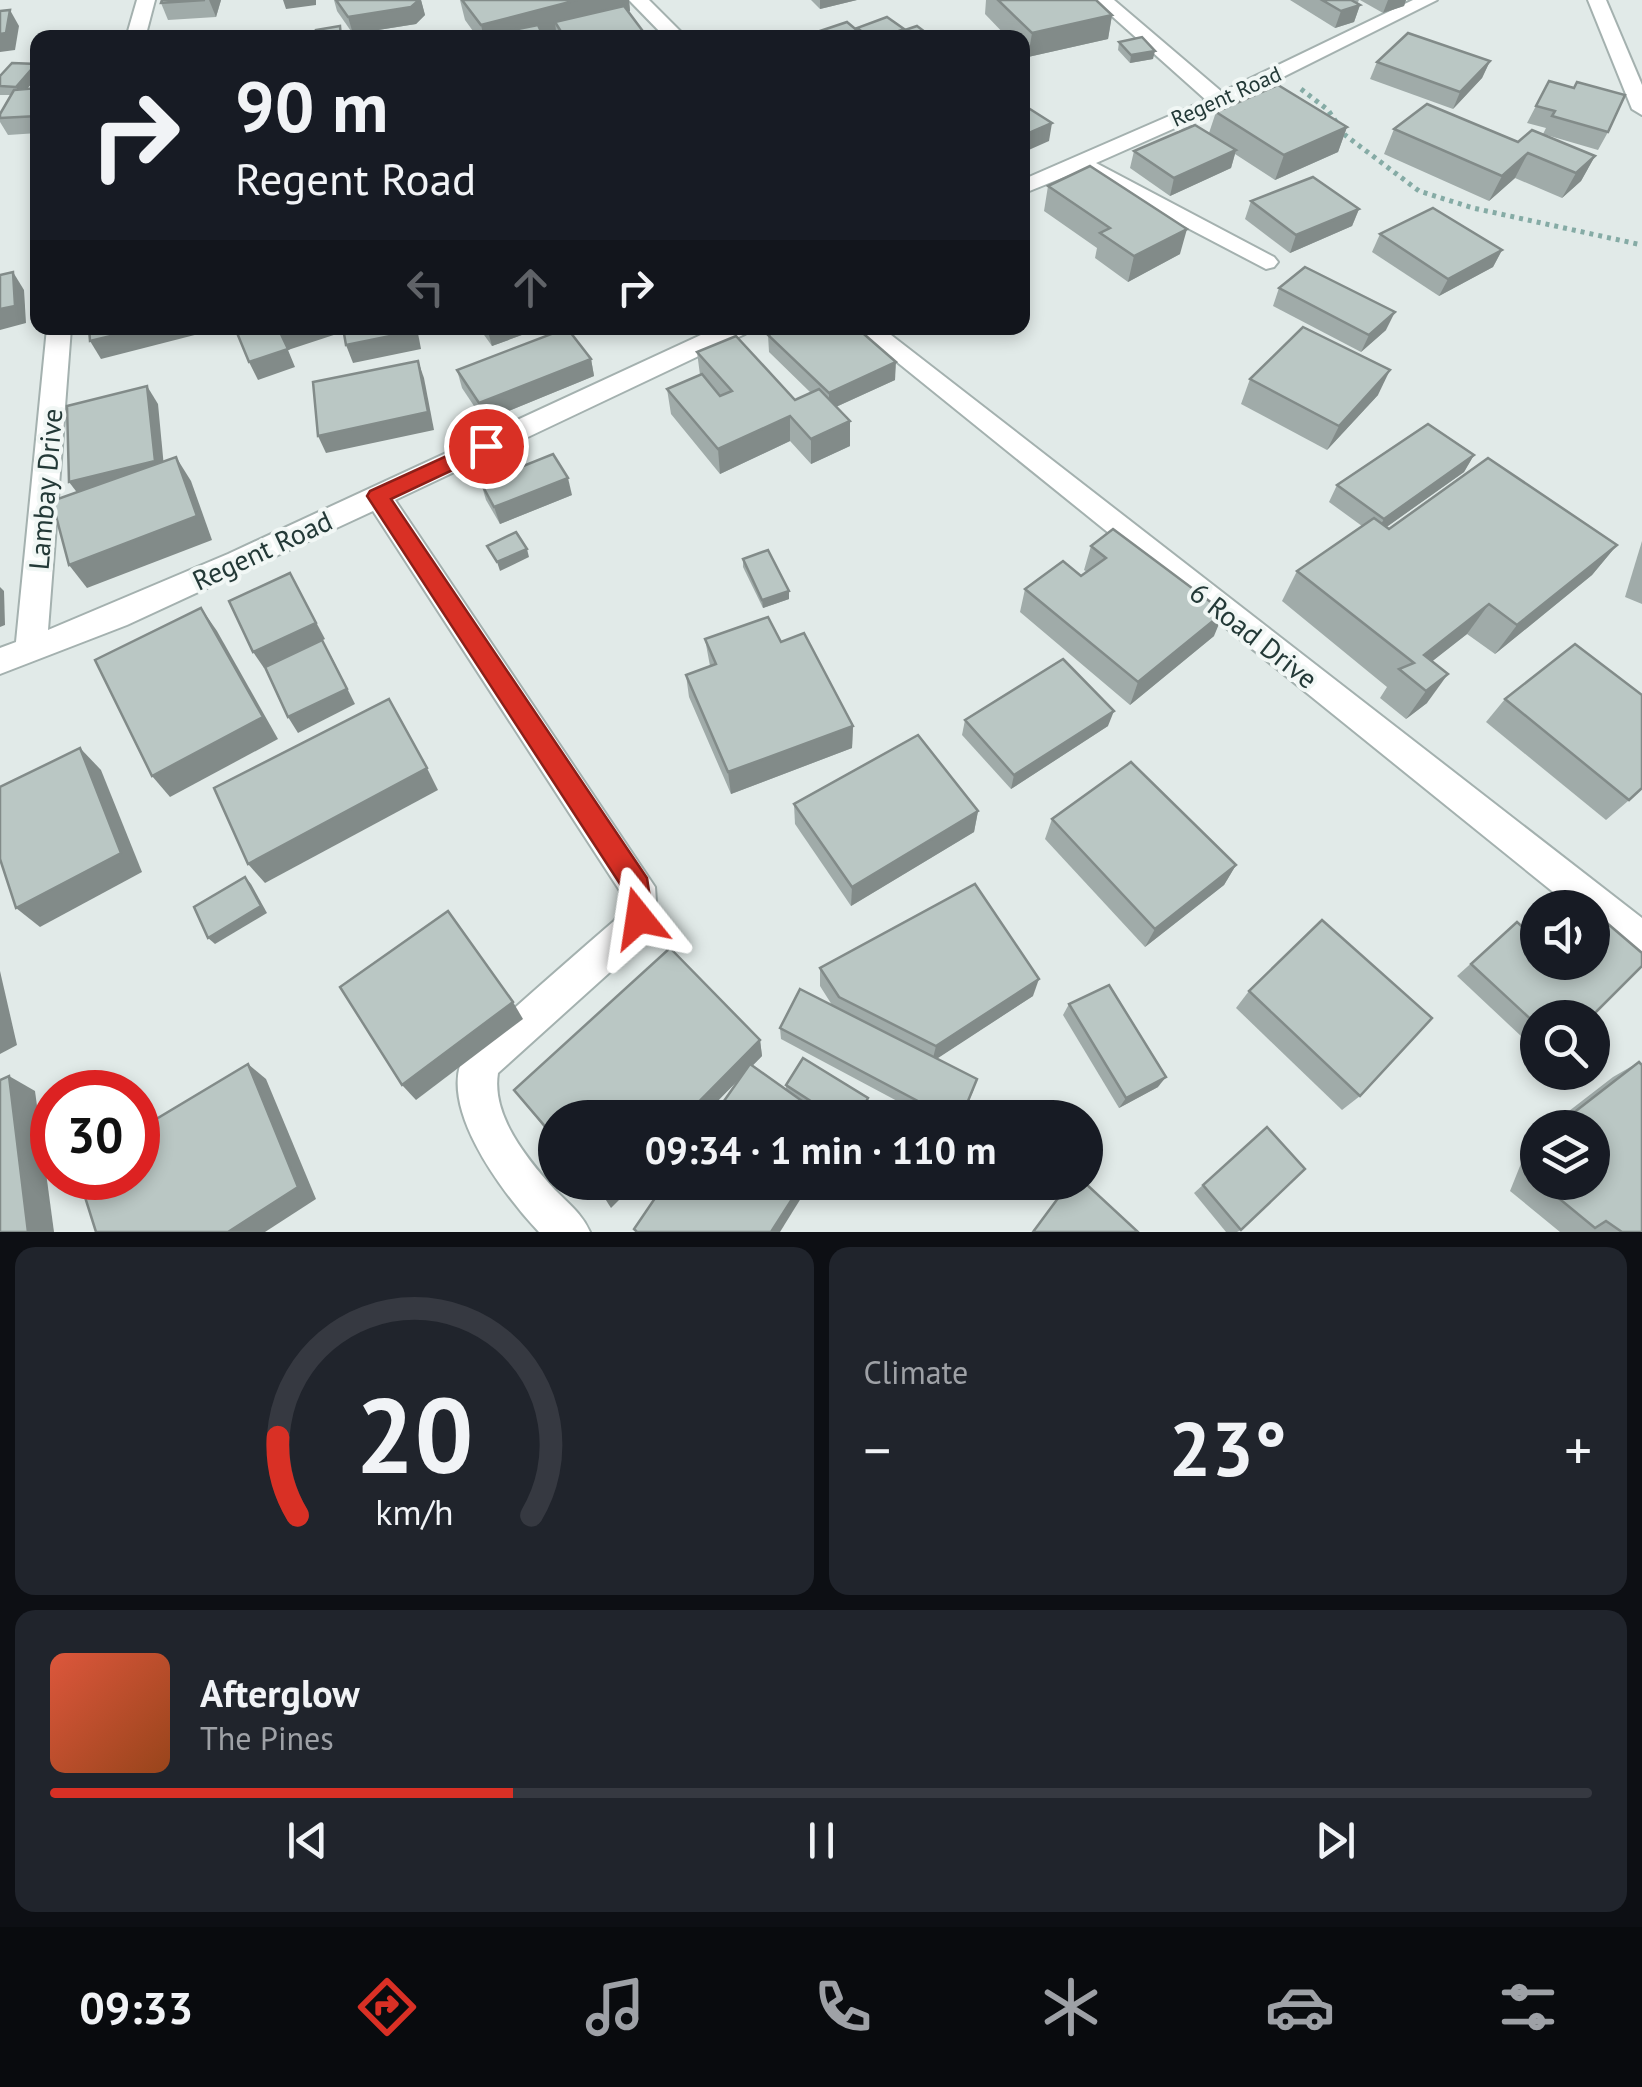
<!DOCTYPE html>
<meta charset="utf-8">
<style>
:root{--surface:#171b24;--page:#20242c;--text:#f1f3f6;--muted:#9ea1a6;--line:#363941;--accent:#d93025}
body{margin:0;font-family:"PT Sans",sans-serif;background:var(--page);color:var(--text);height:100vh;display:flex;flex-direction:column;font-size:38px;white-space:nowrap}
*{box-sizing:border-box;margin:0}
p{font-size:32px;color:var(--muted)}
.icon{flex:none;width:55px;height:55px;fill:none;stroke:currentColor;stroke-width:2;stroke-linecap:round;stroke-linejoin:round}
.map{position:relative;height:1232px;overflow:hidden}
.drawer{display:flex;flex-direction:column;gap:15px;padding:15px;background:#0d0f14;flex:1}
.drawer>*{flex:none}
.guide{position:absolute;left:30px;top:30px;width:1000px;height:305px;border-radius:20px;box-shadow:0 5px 15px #0003;background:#171b24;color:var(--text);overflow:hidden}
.buttons{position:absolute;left:1520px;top:890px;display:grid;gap:20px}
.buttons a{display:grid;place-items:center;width:90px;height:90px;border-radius:50%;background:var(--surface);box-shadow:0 5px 15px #0003;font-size:50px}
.speed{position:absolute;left:30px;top:1070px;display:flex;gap:20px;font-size:50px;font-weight:700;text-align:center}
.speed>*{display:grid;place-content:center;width:130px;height:130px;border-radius:50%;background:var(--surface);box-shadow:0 5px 15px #0003;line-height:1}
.speed .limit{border:15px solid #d22;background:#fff;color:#111}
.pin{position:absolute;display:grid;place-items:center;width:85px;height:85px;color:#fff;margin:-42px;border:5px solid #fff;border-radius:50%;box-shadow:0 2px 10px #0007}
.me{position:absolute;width:110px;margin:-55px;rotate:345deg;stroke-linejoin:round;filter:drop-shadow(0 0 8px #0008)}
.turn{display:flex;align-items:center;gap:35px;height:210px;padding:0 40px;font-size:45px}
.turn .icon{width:130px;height:130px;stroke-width:2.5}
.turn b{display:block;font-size:70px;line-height:85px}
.lanes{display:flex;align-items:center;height:95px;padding:0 40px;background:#0003;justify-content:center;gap:50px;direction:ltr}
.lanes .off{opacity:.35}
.big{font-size:75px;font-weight:600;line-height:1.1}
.drawer .card{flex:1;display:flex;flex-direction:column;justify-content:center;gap:15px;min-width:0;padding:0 35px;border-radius:20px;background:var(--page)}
.drawer .dial{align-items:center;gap:0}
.dial svg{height:260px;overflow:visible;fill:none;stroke:var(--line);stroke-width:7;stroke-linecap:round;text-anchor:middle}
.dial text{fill:var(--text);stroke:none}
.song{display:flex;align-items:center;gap:30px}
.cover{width:120px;height:120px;border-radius:15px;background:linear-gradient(135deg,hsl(10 70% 55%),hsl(20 70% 35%))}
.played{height:10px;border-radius:5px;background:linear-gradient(90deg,var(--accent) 30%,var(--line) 30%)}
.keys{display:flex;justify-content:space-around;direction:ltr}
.heat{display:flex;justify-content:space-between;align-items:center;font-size:55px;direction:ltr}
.drawer .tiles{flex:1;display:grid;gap:15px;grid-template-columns:1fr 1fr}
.card:last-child{grid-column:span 2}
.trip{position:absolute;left:538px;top:1100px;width:565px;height:100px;border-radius:50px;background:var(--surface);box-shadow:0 5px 15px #0003;font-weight:600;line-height:100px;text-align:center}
.dock{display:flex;height:160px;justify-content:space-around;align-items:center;background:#090b0e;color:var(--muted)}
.dock .icon{width:70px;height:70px}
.dock .active{color:var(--accent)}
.dock b{font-size:45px;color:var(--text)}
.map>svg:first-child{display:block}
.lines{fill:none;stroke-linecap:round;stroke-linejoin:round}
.street-casing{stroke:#a4b1af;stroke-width:4}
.path{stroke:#85aba5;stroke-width:5;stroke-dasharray:4 5;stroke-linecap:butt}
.street{fill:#fff;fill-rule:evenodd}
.wall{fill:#a0aba9}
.shaded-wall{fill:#828b89}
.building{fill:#bac7c4;stroke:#828b89;stroke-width:2.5}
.route{fill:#d93025;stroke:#8d1f18;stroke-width:2.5}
.labels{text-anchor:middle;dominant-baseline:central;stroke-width:8;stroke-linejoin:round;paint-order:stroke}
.far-street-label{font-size:22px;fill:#233937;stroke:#f1f7f5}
.street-label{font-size:28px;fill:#233937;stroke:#f1f7f5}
</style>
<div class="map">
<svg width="1642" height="1232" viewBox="0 0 1642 1232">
<rect width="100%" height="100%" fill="#e1eae8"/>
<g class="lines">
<defs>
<g id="street">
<path d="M137 0H155L145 38H126Z"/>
<path d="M629 0H649L687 38H666Z"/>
<path d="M1094 0H1114L1222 92 1413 0H1437L1227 105 1096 163 1274 257 1278 262 1274 267 1266 269 1079 171 1022 194V180L1206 100Z"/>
<path d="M1588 0H1606L1642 85V115L1632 109Z"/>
<path d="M47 328H71L48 630 228 554 716 328H748L745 334 395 500 655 887 657 917 640 945 498 1073C491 1116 528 1160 555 1190 569 1204 582 1214 590 1232H539C505 1196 429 1099 469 1048 479 1035 497 1024 509 1013 544 982 579 951 614 921L621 912 620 891 373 511 127 625 0 674V648L16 642Z"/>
<path d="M855 328H882L1642 918V957L1629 952 1592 923V908H1573Z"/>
</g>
</defs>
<use href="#street" class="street-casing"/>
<path class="path" d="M1301 89 1328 110 1345 135 1419 191 1473 208 1642 245"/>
<use href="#street" class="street"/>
</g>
<g class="wall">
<path d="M162 0H221L216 17 168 20 161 3Z"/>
<path d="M334 0H421L425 15 416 24 353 34 337 11Z"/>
<path d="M460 0H629L630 11 628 12 645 34 646 38H557L556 31 542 34 544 38H478L465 20Z"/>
<path d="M811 0H857L820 9Z"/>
<path d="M986 0H1096L1112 15 1108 39 1028 57 1022 52V38H1008L985 14Z"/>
<path d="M1290 0H1359L1357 4 1360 5 1354 22 1335 28Z"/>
<path d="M1360 0H1406L1404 6 1383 13Z"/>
<path d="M1119 42 1153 59 1130 63 1118 50Z"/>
<path d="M1490 61 1482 78 1453 109 1370 79 1377 62Z"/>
<path d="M0 76H38L27 89 38 88V133L8 135 0 122V114L11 95H0Z"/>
<path d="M1549 81 1574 88 1608 132 1598 150 1543 134 1546 128 1527 123Z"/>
<path d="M1216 112 1347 127 1338 152 1275 180 1235 154 1231 168 1170 196 1130 168 1134 151 1209 133Z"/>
<path d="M1394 129 1518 142 1595 156 1581 181 1562 198 1515 178 1489 201 1384 154Z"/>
<path d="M1048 186 1180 254 1128 282 1095 258 1097 248 1044 211Z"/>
<path d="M1251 201 1359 209 1352 226 1290 253 1245 219Z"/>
<path d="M1380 234 1502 250 1493 267 1439 296 1372 252Z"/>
<path d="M1279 288 1386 330 1361 352 1273 306Z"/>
<path d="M479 328H541L492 346Z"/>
<path d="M768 335 895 380 836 407 850 421V446L811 464 790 441 720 474 671 414 667 389 700 375 697 352 795 400 811 393 769 352Z"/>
<path d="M591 359 594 376 484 421 462 388 457 370Z"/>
<path d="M1250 379 1378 395 1327 450 1241 404Z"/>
<path d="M1474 455 1464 472 1386 527 1389 529 1617 545 1592 575 1495 654 1467 634 1432 661 1427 703 1406 719 1380 698 1387 687 1282 601 1297 571 1362 526 1329 502 1337 485Z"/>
<path d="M481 483 572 495 500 524 486 500Z"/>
<path d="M1642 541V604L1625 597Z"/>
<path d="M1091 546 1214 636 1130 705 1020 612 1025 589 1081 576 1087 572 1084 570Z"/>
<path d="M743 559 789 591V599L763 608 743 567Z"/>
<path d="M705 639 781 642 853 726 852 748 731 794 689 697 686 675 710 666Z"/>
<path d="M1505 699 1642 789 1606 820 1486 722Z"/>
<path d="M965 720 1108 726 1011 789 962 735Z"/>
<path d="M794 804 978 811 974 832 851 906 795 824Z"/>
<path d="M1052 819 1236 865 1224 885 1145 947 1045 839Z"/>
<path d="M1517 922 1538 962V1052L1457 976Z"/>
<path d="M820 968 1033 996 937 1058 974 1089 961 1118H929L781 1039 780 1028 832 1005 820 986Z"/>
<path d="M1249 991 1360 1096 1342 1110 1236 1008Z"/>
<path d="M1069 1004 1158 1087 1119 1108 1063 1015Z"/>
<path d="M760 1040 762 1056 752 1066 786 1090V1085L867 1103 859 1118H829L796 1096 739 1079 701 1118H555V1141L514 1090Z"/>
<path d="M1639 1062 1642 1232H1560L1510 1191 1530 1141 1538 1135V1182H1592V1128H1547L1613 1077Z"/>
<path d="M1267 1127 1241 1230 1237 1232H1226L1194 1193Z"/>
</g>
<g class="shaded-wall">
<path d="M209 0H221L216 17Z"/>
<path d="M283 0H316V5L286 9Z"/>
<path d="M421 0 425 15 416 24 353 34 348 17Z"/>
<path d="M577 0H629L630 11 560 30 555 22 556 31 531 38H484L481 25Z"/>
<path d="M820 0H857L820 9Z"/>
<path d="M1388 0H1406L1404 6 1383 13Z"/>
<path d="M1360 5 1354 22 1335 28 1341 11Z"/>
<path d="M10 10 19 26 15 50 0 52V34Z"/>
<path d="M1112 15 1108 39 1028 57 1032 33Z"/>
<path d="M1155 51 1153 59 1130 63 1131 55Z"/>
<path d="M1490 61 1482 78 1453 109 1460 92Z"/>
<path d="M36 64 38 76 21 96 16 87Z"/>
<path d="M1052 123 1049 141 1022 153V136Z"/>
<path d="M1347 127 1338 152 1275 180 1284 155Z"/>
<path d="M1236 150 1231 168 1170 196 1174 178Z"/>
<path d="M1528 153 1515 178 1489 201 1502 176Z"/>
<path d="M1595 156 1581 181 1562 198 1576 173Z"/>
<path d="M1359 209 1352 226 1290 253 1296 235Z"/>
<path d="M1187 229 1180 254 1128 282 1134 256Z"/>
<path d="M1502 250 1493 267 1439 296 1448 279Z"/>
<path d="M13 272 24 290 26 323 0 330V309Z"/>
<path d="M1395 312 1386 330 1361 352 1369 335Z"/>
<path d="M144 328H222L101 359 90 341Z"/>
<path d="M294 328H355L288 350 295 367 258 380 249 362 280 332Z"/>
<path d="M414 328H417L421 349 353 363 346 345Z"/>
<path d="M487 328H541L492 346Z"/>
<path d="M591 359 594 376 484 421 479 403Z"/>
<path d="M418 361 424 378 434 430 326 453 318 436Z"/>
<path d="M896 362 895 380 829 410V393Z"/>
<path d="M1390 370 1378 395 1327 450 1339 426Z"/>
<path d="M147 386 158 404 165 478 82 499 69 482Z"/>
<path d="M790 416V441L720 474 718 449Z"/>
<path d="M850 421V446L811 464V439Z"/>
<path d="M1474 455 1464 472 1374 536 1384 519Z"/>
<path d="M176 457 191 481 212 540 87 588 69 565Z"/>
<path d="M568 478 572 495 500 524 494 507Z"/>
<path d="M1617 545 1592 575 1495 654 1517 625Z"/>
<path d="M527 549 529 557 500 571 497 562Z"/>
<path d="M290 573 325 639 264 668 253 652Z"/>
<path d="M0 587 4 591 5 625 0 627Z"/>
<path d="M789 591V599L763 608 762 600Z"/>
<path d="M1489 604 1467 634 1411 678 1424 655Z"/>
<path d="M201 608 217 631 278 739 170 797 152 776Z"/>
<path d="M1224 612 1214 636 1130 705 1138 682Z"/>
<path d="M331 656 355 704 298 733 288 717Z"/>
<path d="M1448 674 1427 703 1406 719 1426 691Z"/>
<path d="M1114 711 1108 726 1011 789 1014 775Z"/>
<path d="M853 726 852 748 731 794 728 772Z"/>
<path d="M80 748 101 770 142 872 40 927 16 908Z"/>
<path d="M427 768 438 790 265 883 248 864Z"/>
<path d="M978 811 974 832 851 906 852 887Z"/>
<path d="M1236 865 1224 885 1145 947 1155 929Z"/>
<path d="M245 877 251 884 267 913 215 944 208 938Z"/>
<path d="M0 971 17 1045 0 1054Z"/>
<path d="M1039 979 1033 996 932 1062 936 1046Z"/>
<path d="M513 1002 523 1019 416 1100 402 1085Z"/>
<path d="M760 1040 762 1056 701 1118H683Z"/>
<path d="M248 1064 266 1079 316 1199 265 1232H228Z"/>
<path d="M9 1076 35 1091 54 1232H28Z"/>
<path d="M1166 1077 1158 1087 1119 1108 1126 1098Z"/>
<path d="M618 1182H637L611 1208 604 1197Z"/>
<path d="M803 1182H811L780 1232H771Z"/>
</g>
<g class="building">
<path d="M162 0H205L161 3Z"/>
<path d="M336 0H419L411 7 348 17Z"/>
<path d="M462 0H577L481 25Z"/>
<path d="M998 0H1096L1112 15 1032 33Z"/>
<path d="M1322 0H1351L1360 5 1341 11Z"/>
<path d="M624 6 645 34 629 38H565L555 22Z"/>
<path d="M10 10 6 33 0 34V11Z"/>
<path d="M887 17 904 29 881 38H871L857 28Z"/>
<path d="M847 22 865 37 799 38Z"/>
<path d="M538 25 544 38H488L487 35Z"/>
<path d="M340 26 341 38H317L316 30Z"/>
<path d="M917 26 933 38H881Z"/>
<path d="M1408 33 1490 61 1460 92 1377 62Z"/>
<path d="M1142 37 1155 51 1131 55 1119 42Z"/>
<path d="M12 63 36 64 16 87 0 86V76Z"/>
<path d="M1549 81 1574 88 1577 82 1625 95 1608 132 1552 116 1555 111 1536 106Z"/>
<path d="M1278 85 1347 127 1284 155 1216 112Z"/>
<path d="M38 88V116L0 118V114L14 90Z"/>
<path d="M1022 104 1052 123 1022 136Z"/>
<path d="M1427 104 1518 142 1532 130 1595 156 1576 173 1528 153 1502 176 1394 129Z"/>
<path d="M1195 125 1236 150 1174 178 1134 151Z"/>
<path d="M1090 166 1187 229 1134 256 1100 233 1110 228 1048 186Z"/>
<path d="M1313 177 1359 209 1296 235 1251 201Z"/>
<path d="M1433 208 1502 250 1448 279 1380 234Z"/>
<path d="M1305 267 1395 312 1369 335 1279 288Z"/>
<path d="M13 272 15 306 0 309V275Z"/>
<path d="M1303 327 1390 370 1339 426 1250 379Z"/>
<path d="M89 328H144L90 341Z"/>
<path d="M235 328H294L280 332 288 349 249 362Z"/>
<path d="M343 328H414L415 331 346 345Z"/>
<path d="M567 328 591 359 479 403 457 370Z"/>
<path d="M784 328H857L896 362 829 393 768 335Z"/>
<path d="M736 336 795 400 819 389 850 421 811 439 790 416 718 449 667 389 702 374 720 396 732 391 697 352Z"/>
<path d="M418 361 428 412 318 436 313 382Z"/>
<path d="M147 386 155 461 69 482 67 406Z"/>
<path d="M1428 424 1474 455 1384 519 1337 485Z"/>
<path d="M553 454 568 478 494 507 481 483Z"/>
<path d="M176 457 197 516 69 565 52 501Z"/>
<path d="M1488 458 1617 545 1517 625 1489 604 1424 655 1448 674 1426 691 1399 669 1414 663 1297 571 1374 518 1389 529Z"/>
<path d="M1113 529 1224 612 1138 682 1025 589 1063 561 1081 576 1106 558 1091 546Z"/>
<path d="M516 532 527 549 497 562 487 546Z"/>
<path d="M768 550 789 591 762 600 743 559Z"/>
<path d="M290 573 316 623 253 652 229 601Z"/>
<path d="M201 608 263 717 152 776 95 660Z"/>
<path d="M768 617 781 642 804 633 853 726 728 772 686 675 716 664 705 639Z"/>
<path d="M322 640 347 689 288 717 265 667Z"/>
<path d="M1575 644 1642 695V788L1629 800 1505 699Z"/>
<path d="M1063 659 1114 711 1014 775 965 720Z"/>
<path d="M389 699 427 768 248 864 214 788Z"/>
<path d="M918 735 978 811 852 887 794 804Z"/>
<path d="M80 748 121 853 16 908 0 859V787Z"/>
<path d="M1131 762 1236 865 1155 929 1052 819Z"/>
<path d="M245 877 261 906 208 938 194 907Z"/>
<path d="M975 884 1039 979 936 1046 839 997 820 968Z"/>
<path d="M448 911 513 1002 402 1085 340 987Z"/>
<path d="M1594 912 1642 953V966L1590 1018H1538V1026L1471 964 1517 922 1538 941V962H1592V913Z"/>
<path d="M1322 920 1432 1018 1360 1096 1249 991Z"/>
<path d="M670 948 760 1040 683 1118H555V1138L514 1090Z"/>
<path d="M1109 985 1166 1077 1126 1098 1069 1004Z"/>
<path d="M800 989 977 1079 961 1118H950L780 1028Z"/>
<path d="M803 1058 868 1098 857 1118H837L786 1085Z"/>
<path d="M1639 1062 1642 1065V1232H1622L1606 1221 1595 1228 1539 1182H1592V1128H1554Z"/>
<path d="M248 1064 298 1187 228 1232H96L79 1178H138V1130Z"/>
<path d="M750 1064 826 1118H712Z"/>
<path d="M9 1076 28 1232H0V1080Z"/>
<path d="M1267 1127 1305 1169 1241 1230 1203 1185Z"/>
<path d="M592 1182H618L604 1197Z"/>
<path d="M666 1182H803L771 1232H637L634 1229Z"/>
<path d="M1070 1182H1084L1138 1232H1033Z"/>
</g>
<path class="route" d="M486 438 496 446 493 451 391 499 647 878 653 918 649 927 639 930 630 927 624 890 367 496 370 491Z"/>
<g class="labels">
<g class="far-street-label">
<text transform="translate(1226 96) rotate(-24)">Regent Road</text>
</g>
<g class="street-label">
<text transform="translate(45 489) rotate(-85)">Lambay Drive</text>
<text transform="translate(262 550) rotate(-25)">Regent Road</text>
<text transform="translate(1254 635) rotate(38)">6 Road Drive</text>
</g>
</g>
</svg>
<div class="buttons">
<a><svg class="icon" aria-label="sound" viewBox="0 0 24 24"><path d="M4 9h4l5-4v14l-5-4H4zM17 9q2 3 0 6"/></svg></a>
<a><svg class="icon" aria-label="search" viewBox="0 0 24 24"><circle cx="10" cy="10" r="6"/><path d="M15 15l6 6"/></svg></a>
<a><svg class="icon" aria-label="layers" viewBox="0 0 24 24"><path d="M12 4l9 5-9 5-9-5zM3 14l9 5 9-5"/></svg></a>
</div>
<div class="speed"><div class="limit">30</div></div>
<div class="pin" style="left:486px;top:446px;background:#d93025"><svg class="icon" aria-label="arrive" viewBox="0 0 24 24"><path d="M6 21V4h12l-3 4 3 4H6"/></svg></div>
<svg class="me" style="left:639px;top:918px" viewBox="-20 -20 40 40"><path d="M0-17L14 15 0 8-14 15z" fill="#d93025" stroke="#fff" stroke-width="4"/></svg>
<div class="trip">09:34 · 1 min · 110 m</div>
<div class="guide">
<div class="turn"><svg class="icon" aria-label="right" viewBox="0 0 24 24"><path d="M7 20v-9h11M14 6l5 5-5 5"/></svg><div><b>90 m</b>Regent Road</div></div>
<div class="lanes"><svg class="icon off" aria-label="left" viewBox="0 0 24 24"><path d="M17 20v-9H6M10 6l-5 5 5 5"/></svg><svg class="icon off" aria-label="ahead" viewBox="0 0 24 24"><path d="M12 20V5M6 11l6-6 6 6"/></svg><svg class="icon" aria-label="right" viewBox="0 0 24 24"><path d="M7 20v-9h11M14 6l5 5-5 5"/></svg></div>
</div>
</div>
<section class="drawer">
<div class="tiles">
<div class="card dial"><svg viewBox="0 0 100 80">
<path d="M14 69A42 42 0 1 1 86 69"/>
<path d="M14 69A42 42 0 0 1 8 45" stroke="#d93025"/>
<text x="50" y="56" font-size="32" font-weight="700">20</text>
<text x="50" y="72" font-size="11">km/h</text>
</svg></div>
<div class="card"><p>Climate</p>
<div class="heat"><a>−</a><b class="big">23°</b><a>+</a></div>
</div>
<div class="card">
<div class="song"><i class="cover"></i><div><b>Afterglow</b><p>The Pines</p></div></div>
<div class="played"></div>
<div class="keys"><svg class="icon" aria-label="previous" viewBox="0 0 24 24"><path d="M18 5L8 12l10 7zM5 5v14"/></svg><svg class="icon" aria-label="pause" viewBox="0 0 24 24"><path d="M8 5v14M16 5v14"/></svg><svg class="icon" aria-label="next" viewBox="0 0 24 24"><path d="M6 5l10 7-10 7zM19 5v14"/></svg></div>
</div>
</div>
</section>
<nav class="dock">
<b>09:33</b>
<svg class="icon active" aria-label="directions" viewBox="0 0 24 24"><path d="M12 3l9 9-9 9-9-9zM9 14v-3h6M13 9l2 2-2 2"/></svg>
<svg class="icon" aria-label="music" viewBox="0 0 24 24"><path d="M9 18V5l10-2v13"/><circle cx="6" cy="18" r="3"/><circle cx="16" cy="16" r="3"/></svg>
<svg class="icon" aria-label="phone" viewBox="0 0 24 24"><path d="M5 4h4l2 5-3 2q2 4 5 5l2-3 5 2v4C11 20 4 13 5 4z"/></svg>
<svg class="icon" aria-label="climate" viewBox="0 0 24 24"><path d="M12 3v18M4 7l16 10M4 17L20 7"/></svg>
<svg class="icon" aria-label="car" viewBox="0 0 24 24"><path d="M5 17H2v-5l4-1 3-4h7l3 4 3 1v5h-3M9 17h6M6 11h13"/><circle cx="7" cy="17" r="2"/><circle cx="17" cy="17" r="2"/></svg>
<svg class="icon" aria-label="filters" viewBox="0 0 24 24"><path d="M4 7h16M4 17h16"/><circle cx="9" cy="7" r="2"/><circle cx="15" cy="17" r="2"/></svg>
</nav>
